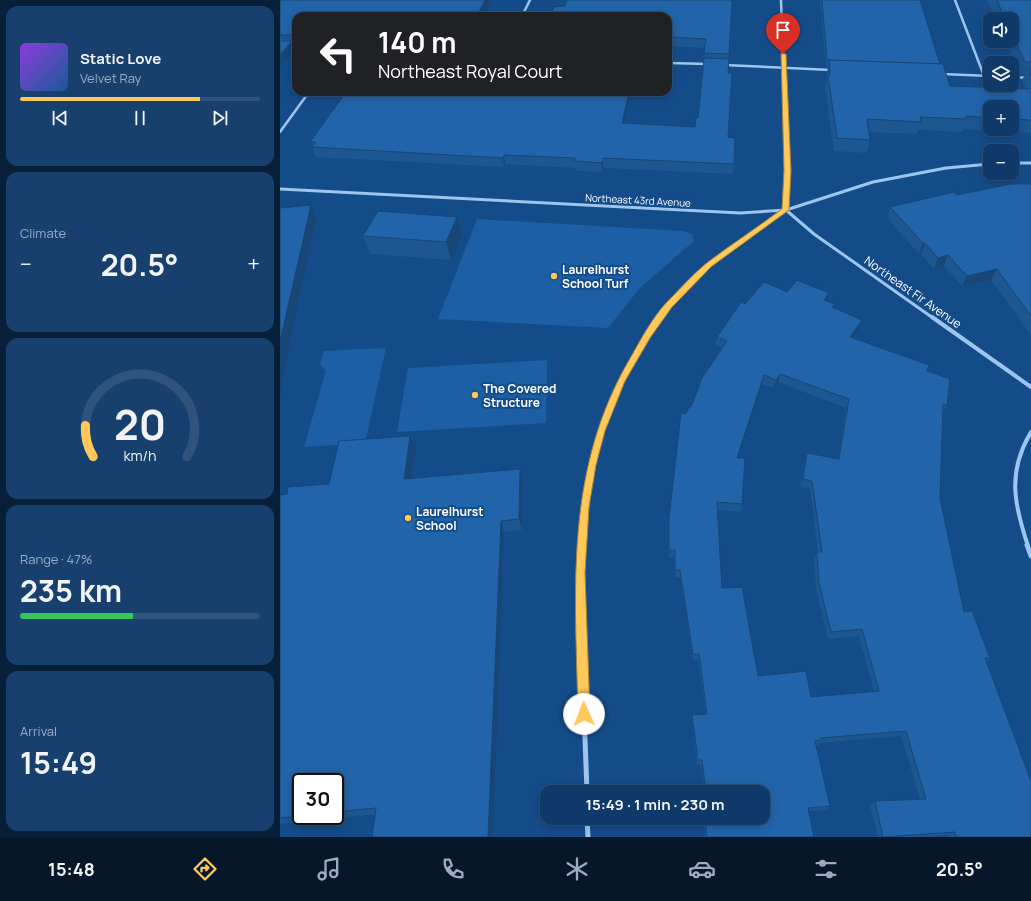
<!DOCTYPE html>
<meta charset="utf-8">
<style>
:root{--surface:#0f3968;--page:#18406e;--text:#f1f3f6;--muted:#9bacc0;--line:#2f537c;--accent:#ffc95a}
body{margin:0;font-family:Manrope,sans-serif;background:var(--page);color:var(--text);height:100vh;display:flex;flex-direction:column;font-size:15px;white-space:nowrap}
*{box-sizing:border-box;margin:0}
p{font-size:13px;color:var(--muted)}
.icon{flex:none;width:22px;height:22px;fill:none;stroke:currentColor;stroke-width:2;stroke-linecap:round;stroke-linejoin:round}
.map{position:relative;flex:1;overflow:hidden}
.side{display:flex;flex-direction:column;gap:6px;padding:6px;background:#081f39;width:280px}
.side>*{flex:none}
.hud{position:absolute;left:12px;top:12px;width:380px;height:84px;border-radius:12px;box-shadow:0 2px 10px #0003,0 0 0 1px var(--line);background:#202124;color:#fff;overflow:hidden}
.fabs{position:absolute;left:703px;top:12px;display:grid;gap:8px}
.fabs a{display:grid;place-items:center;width:36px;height:36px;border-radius:8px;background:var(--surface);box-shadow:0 2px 10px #0003,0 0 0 1px var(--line);font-size:20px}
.speed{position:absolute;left:12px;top:773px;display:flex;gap:8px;font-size:20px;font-weight:700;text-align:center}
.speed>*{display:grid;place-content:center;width:52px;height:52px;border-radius:50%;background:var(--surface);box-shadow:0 2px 10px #0003,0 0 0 1px var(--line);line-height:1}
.speed .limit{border:2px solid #111;border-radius:6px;background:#fff;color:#111}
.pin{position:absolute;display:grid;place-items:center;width:34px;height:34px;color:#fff;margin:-41px -17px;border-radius:50% 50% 50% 0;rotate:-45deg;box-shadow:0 0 4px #0007}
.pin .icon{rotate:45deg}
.me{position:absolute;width:44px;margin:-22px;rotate:358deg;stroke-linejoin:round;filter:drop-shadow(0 0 3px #0008)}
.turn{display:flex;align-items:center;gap:14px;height:84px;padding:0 20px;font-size:18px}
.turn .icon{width:52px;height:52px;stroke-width:2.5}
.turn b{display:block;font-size:28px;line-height:34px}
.big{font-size:30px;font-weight:700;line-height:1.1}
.side .tile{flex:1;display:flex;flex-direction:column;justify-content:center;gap:6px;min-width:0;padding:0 14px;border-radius:12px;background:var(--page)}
.side .dial{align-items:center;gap:0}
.dial svg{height:104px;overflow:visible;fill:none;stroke:var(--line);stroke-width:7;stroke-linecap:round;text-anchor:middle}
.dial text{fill:var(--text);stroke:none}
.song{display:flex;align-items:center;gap:12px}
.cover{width:48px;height:48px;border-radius:6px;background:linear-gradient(135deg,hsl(270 70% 55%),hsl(210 70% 35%))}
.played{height:4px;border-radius:2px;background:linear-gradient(90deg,var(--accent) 75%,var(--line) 75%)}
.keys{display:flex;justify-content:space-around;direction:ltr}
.heat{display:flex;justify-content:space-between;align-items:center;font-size:22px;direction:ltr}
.charge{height:6px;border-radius:3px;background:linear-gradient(90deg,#34c759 47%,var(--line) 0)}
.trip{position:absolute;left:260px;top:785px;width:230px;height:40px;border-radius:12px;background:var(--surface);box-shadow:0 2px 10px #0003,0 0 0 1px var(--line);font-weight:700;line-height:40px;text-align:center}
.dock{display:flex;height:64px;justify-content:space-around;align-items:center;background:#06172a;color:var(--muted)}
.dock .icon{width:28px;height:28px}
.dock .on{color:var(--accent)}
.dock b{font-size:18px;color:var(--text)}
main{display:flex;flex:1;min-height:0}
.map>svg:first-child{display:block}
.green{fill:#1c5fa4}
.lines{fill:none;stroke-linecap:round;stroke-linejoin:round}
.minor-far3{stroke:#9cc5ef;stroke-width:2.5}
.minor-far2{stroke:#9cc5ef;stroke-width:3}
.minor-far1{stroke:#9cc5ef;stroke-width:4}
.minor{stroke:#9cc5ef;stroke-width:5}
.wall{fill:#1d5691;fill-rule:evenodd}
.shaded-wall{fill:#184676}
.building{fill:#2264a9;stroke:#184676;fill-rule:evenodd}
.route{fill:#ffc95a;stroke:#a6833a}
.poi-dot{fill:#ffc95a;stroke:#144c8a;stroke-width:1.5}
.labels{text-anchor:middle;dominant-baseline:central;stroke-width:4;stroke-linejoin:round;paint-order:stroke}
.far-street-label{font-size:10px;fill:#fff;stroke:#144c8a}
.poi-label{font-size:12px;font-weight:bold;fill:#fff;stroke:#144c8a;text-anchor:start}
.street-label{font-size:12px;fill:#fff;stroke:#144c8a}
</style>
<main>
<section class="side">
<div class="tile">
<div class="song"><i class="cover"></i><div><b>Static Love</b><p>Velvet Ray</p></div></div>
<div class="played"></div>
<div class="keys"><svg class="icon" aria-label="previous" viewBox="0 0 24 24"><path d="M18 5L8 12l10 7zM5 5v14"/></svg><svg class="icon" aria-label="pause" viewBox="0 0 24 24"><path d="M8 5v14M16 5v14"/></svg><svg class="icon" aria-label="next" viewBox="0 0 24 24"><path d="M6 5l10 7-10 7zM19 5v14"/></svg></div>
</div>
<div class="tile"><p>Climate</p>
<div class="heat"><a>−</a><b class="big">20.5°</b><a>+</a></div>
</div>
<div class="tile dial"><svg viewBox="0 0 100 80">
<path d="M14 69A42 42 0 1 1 86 69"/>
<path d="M14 69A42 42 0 0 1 8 45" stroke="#ffc95a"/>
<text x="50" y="56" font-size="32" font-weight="700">20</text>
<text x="50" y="72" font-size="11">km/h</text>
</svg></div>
<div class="tile"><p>Range · 47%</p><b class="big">235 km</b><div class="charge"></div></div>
<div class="tile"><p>Arrival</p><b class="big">15:49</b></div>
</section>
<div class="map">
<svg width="751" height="837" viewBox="0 0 751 837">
<rect width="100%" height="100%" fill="#144c8a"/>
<g class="green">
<path d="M197 219 403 231 412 234 414 241 360 288 328 328 158 319Z"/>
<path d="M106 348 85 443 24 447 46 370 40 364 44 351Z"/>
<path d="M267 360 266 423 117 432 128 368Z"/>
</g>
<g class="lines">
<g class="minor-far3">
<path d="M501 0 506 140"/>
<path d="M675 0 704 76"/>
<path d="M242 16 250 0"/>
<path d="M388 63 428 64"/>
<path d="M444 65 551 70"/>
<path d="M662 74 710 76"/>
<path d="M732 77 751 78"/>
<path d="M0 132 29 92"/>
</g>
<g class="minor-far2">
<path d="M506 139V210"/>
<path d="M732 163H751"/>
<path d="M0 189 460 213 506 210 593 182 666 168 710 164"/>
<path d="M506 210 534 234 653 318"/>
<path d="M379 318 408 284 419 274 505 210"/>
</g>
<g class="minor-far1">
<path d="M652 317 751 387"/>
<path d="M301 546C304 463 333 385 380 317"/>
<path d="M748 546C734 504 727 472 751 432"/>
</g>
<g class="minor">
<path d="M301 545 300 605 307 792"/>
<path d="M747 545 751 556"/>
<path d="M307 818 308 837"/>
</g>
</g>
<g class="wall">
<path d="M0 0 16 16V44H14L16 50 0 68Z"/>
<path d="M452 0 448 73V137L454 164 453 174 323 168 322 172 296 171 295 168 225 164 224 167 36 157 30 142 66 92H352L345 123 415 127 418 118 425 48 388 46V16Z"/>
<path d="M540 0H640L660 64 670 86 746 89 742 80 745 75H740L725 41H732V19H716L707 0H751V133L683 129 682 132 638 130 637 134 589 132 590 140 587 153 554 151 545 88 547 78V72L548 67H546ZM710 107H732V129H710Z"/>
<path d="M751 184V335L711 280 682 286 664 266 654 269 641 254H639L607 218 610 207 677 195Z"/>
<path d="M182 235 171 260 90 254 83 236Z"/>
<path d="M507 292 547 301 554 308 579 329 573 338 647 371 667 405 663 412 660 498 684 612 710 658 706 662 751 837H669L668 835 645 837H598L590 805 595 801 640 799 621 736 539 743 538 745H536L550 806 546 810 529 811 534 837H425L424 824 425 821 429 820 428 818H483V792H425L421 764 417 765 412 720V715L426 714 418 660H413L400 577H395L394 557 389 558V518L406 414 411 407 442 348 436 346 437 337 465 304ZM498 382 566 408 558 459 527 453 525 461 520 487 530 489 538 552H537L534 559 536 590 548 639 579 636 594 692 531 697 478 676 442 588 437 510 461 512 462 504 458 458 482 384 494 388Z"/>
<path d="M136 448 132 478 243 481 242 530 224 532 95 814 0 824V495L7 494 49 484ZM21 782H55V816H21Z"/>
</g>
<g class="shaded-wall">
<path d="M205 0H211L203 16H197Z"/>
<path d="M12 41 16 50 0 68V55Z"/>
<path d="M349 92H352L342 133V123Z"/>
<path d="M224 155 225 164 224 167 223 158Z"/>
<path d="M323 158V168L322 172V163Z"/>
<path d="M31 205 36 218 11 336 0 395V343Z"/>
<path d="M177 217 182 235 171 260 166 242Z"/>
<path d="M643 243H645L641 254H639Z"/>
<path d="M668 255 664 266 654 269 658 258Z"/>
<path d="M717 269 711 280 682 286 687 276Z"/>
<path d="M549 293 547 302 544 300Z"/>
<path d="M582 320 579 329 567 345 570 337Z"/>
<path d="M500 374 498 382 494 388 496 380Z"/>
<path d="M484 375 482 384 456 466 457 458Z"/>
<path d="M130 436 136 448 130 490 124 479Z"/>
<path d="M240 469 243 481 242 530 239 519Z"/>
<path d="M221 521 224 532 213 837H208Z"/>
</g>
<g class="building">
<path d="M0 0H205L197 16H16V37L15 38 13 35H0Z"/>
<path d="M287 0H452L449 54 424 53 426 39 388 37V16H270L274 7 285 6Z"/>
<path d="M542 0H640L660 64 547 60Z"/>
<path d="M717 0H751V62H745L732 34V19H725Z"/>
<path d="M0 41H12L0 55Z"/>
<path d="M424 58 449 59 448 73H452L448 137 455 138 454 164 323 158 322 163 295 161V158L224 155 223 158 32 147 36 142H30L66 92H349L342 123 415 127 416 118H418Z"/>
<path d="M549 60 663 64 670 86 751 89V120L732 119V107H710V118L686 116 687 119 640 117 641 122 587 119 590 140 557 138 548 75H550Z"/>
<path d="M748 68H751V76Z"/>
<path d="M730 184H751V316L717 269 687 276 668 255 658 258 645 243H643L610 207 674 192 677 195Z"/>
<path d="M31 205 4 324 0 343V208Z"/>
<path d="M98 211 177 217 166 242 83 236Z"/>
<path d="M517 280 549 293 544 300 555 304 552 307 582 320 570 337 649 365 647 371 670 379 667 405 663 404 660 498 684 612 692 611 710 658H705L751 781V837H676L675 832 603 837 595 801 646 799 626 731 541 738V740L535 741 550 806 528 808 534 837H427L425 821 430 820V818H483V792H426L422 760H418L412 715 427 714 419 654H413L400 570H395V550H389V518L401 413 406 414 409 407H411L422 378 447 341 437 337 461 302 465 304 484 282 507 292ZM500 374 569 399 559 459 527 453 523 479 532 481 542 552H537L539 583 551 632 582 629 599 691 531 697 526 671 478 676 462 587 442 588 437 502 462 504 465 458H457L484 375 496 380Z"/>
<path d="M130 436 124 479 240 469 239 519 221 521 208 837H92L96 808 55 812V782H21V816L0 818V495L7 494 8 487 49 484 59 441Z"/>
</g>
<path class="route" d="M501 53 506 54 511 171 509 210 432 266 392 307 370 338 345 381 325 431 316 465 309 507 305 573 310 714 308 718 304 720 300 718 298 714C295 586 284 469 352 355 362 337 373 317 387 302 400 289 414 273 428 262 452 244 478 227 502 209L504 171Z"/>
<g class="poi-dot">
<circle cx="274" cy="276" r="4"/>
<circle cx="195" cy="395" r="4"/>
<circle cx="128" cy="518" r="4"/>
</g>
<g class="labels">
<g class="far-street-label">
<text transform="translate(358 200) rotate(3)">Northeast 43rd Avenue</text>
</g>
<g class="poi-label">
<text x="282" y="269">Laurelhurst<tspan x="282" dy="14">School Turf</tspan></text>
<text x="203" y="388">The Covered<tspan x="203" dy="14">Structure</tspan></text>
<text x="136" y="511">Laurelhurst<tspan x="136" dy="14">School</tspan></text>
</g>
<g class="street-label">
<text transform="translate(633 292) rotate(35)">Northeast Fir Avenue</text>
</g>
</g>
</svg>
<div class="fabs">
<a><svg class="icon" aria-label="sound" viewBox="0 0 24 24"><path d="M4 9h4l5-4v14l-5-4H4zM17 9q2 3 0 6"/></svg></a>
<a><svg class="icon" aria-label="layers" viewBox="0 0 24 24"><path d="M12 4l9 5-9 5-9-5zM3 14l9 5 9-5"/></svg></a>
<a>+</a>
<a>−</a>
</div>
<div class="speed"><div class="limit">30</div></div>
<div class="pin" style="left:503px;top:54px;background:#d93025"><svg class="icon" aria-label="arrive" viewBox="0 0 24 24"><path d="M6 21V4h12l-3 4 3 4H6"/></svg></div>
<svg class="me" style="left:304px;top:714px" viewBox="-20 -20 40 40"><circle r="19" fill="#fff"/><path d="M0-13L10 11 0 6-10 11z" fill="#ffc95a"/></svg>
<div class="trip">15:49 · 1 min · 230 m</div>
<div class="hud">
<div class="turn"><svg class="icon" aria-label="left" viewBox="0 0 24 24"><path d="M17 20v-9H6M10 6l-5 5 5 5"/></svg><div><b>140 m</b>Northeast Royal Court</div></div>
</div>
</div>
</main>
<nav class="dock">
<b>15:48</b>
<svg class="icon on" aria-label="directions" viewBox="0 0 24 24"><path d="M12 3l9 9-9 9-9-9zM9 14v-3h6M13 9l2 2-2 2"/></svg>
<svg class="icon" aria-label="music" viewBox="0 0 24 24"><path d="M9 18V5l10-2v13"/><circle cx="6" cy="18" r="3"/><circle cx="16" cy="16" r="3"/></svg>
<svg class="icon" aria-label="phone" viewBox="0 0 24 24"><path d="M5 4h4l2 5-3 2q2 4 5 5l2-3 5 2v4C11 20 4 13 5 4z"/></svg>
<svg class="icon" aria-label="climate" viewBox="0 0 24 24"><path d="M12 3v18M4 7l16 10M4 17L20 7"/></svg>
<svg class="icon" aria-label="car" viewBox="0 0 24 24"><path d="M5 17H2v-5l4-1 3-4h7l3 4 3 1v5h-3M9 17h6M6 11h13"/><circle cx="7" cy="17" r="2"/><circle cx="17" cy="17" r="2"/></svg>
<svg class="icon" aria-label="filters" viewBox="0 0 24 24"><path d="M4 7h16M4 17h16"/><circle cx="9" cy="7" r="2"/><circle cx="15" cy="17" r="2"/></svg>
<b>20.5°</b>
</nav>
